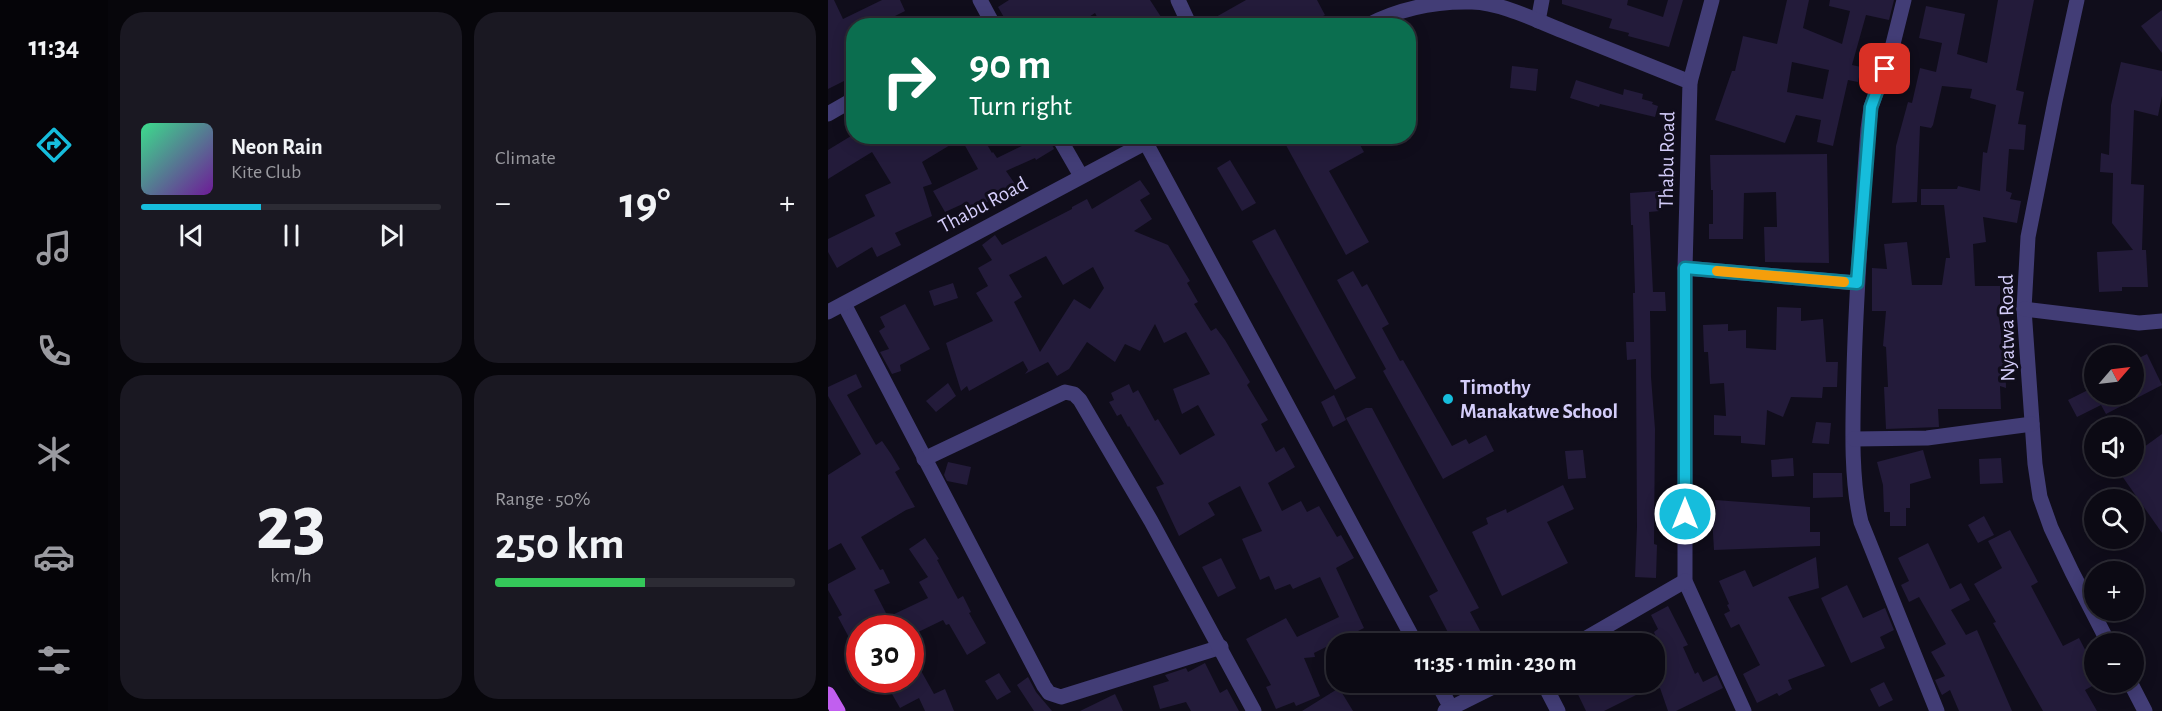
<!DOCTYPE html>
<meta charset="utf-8">
<style>
:root{--surface:#0c0a14;--page:#1a1822;--text:#f1f3f6;--muted:#9a9aa0;--line:#2c2b34;--accent:#16bddc}
body{margin:0;font-family:"Alegreya Sans",sans-serif;background:var(--page);color:var(--text);height:100vh;display:flex;flex-direction:column;font-size:22px;white-space:nowrap}
*{box-sizing:border-box;margin:0}
p{font-size:20px;color:var(--muted)}
.icon{flex:none;width:33px;height:33px;fill:none;stroke:currentColor;stroke-width:2;stroke-linecap:round;stroke-linejoin:round}
.map{position:relative;flex:1;overflow:hidden}
.sheet{display:flex;flex-direction:column;gap:12px;padding:12px;background:#07060b;width:720px}
.sheet>*{flex:none}
.banner{position:absolute;left:18px;top:18px;width:570px;height:126px;border-radius:24px;box-shadow:0 3px 15px #0003,0 0 0 2px var(--line);background:#0b6e4f;color:#fff;overflow:hidden}
.needle{width:39px;rotate:62deg}
.tools{position:absolute;left:1256px;top:345px;display:grid;gap:12px}
.tools a{display:grid;place-items:center;width:60px;height:60px;border-radius:50%;background:var(--surface);box-shadow:0 3px 15px #0003,0 0 0 2px var(--line);font-size:30px}
.speed{position:absolute;left:18px;top:615px;display:flex;gap:12px;font-size:30px;font-weight:700;text-align:center}
.speed>*{display:grid;place-content:center;width:78px;height:78px;border-radius:50%;background:var(--surface);box-shadow:0 3px 15px #0003,0 0 0 2px var(--line);line-height:1}
.speed .limit{border:9px solid #d22;background:#fff;color:#111}
.pin{position:absolute;display:grid;place-items:center;width:51px;height:51px;color:#fff;margin:-26px;border-radius:12px;box-shadow:0 3px 9px #0006}
.me{position:absolute;width:66px;margin:-33px;rotate:0deg;stroke-linejoin:round;filter:drop-shadow(0 0 4px #0008)}
.turn{display:flex;align-items:center;gap:21px;height:126px;padding:0 24px;font-size:27px}
.turn .icon{width:78px;height:78px;stroke-width:2.5}
.turn b{display:block;font-size:42px;line-height:51px}
.big{font-size:45px;font-weight:600;line-height:1.1}
.sheet .card{flex:1;display:flex;flex-direction:column;justify-content:center;gap:9px;min-width:0;padding:0 21px;border-radius:24px;background:var(--page)}
.sheet .dial{align-items:center;gap:0}
.dial b{font-size:78px;line-height:1}
.song{display:flex;align-items:center;gap:18px}
.cover{width:72px;height:72px;border-radius:9px;background:linear-gradient(135deg,hsl(150 70% 55%),hsl(280 70% 35%))}
.played{height:6px;border-radius:3px;background:linear-gradient(90deg,var(--accent) 40%,var(--line) 40%)}
.keys{display:flex;justify-content:space-around;direction:ltr}
.heat{display:flex;justify-content:space-between;align-items:center;font-size:33px;direction:ltr}
.charge{height:9px;border-radius:4px;background:linear-gradient(90deg,#34c759 50%,var(--line) 0)}
.sheet .tiles{flex:1;display:grid;gap:12px;grid-template-columns:repeat(2,1fr)}
.trip{position:absolute;left:498px;top:633px;width:339px;height:60px;border-radius:24px;background:var(--surface);box-shadow:0 3px 15px #0003,0 0 0 2px var(--line);font-weight:600;line-height:60px;text-align:center}
main{display:flex;flex:1;min-height:0}
.dock{display:flex;flex-direction:column;width:108px;justify-content:space-around;align-items:center;background:#050408;color:var(--muted)}
.dock .icon{width:42px;height:42px}
.dock .active{color:var(--accent)}
.dock b{font-size:27px;color:var(--text)}
.map>svg:first-child{display:block}
.building{fill:#231b3a;fill-rule:evenodd}
.lines{fill:none;stroke-linecap:round;stroke-linejoin:round}
.minor{stroke:#423d76;stroke-width:15}
.major{stroke:#c15fef;stroke-width:15}
.route-casing{stroke:#0e7b8f;stroke-width:15}
.route{stroke:#16bddc;stroke-width:10}
.slow{stroke:#f59e0b;stroke-width:10}
.poi-dot{fill:#16bddc;stroke:#100d1b;stroke-width:2}
.labels{text-anchor:middle;dominant-baseline:central;stroke-width:6;stroke-linejoin:round;paint-order:stroke}
.street-label{font-size:21px;fill:#d4cdfa;stroke:#100d1b}
.poi-label{font-size:21px;font-weight:bold;fill:#d4cdfa;stroke:#100d1b;text-anchor:start}
</style>
<main>
<nav class="dock">
<b>11:34</b>
<svg class="icon active" aria-label="directions" viewBox="0 0 24 24"><path d="M12 3l9 9-9 9-9-9zM9 14v-3h6M13 9l2 2-2 2"/></svg>
<svg class="icon" aria-label="music" viewBox="0 0 24 24"><path d="M9 18V5l10-2v13"/><circle cx="6" cy="18" r="3"/><circle cx="16" cy="16" r="3"/></svg>
<svg class="icon" aria-label="phone" viewBox="0 0 24 24"><path d="M5 4h4l2 5-3 2q2 4 5 5l2-3 5 2v4C11 20 4 13 5 4z"/></svg>
<svg class="icon" aria-label="climate" viewBox="0 0 24 24"><path d="M12 3v18M4 7l16 10M4 17L20 7"/></svg>
<svg class="icon" aria-label="car" viewBox="0 0 24 24"><path d="M5 17H2v-5l4-1 3-4h7l3 4 3 1v5h-3M9 17h6M6 11h13"/><circle cx="7" cy="17" r="2"/><circle cx="17" cy="17" r="2"/></svg>
<svg class="icon" aria-label="filters" viewBox="0 0 24 24"><path d="M4 7h16M4 17h16"/><circle cx="9" cy="7" r="2"/><circle cx="15" cy="17" r="2"/></svg>
</nav>
<section class="sheet">
<div class="tiles">
<div class="card">
<div class="song"><i class="cover"></i><div><b>Neon Rain</b><p>Kite Club</p></div></div>
<div class="played"></div>
<div class="keys"><svg class="icon" aria-label="previous" viewBox="0 0 24 24"><path d="M18 5L8 12l10 7zM5 5v14"/></svg><svg class="icon" aria-label="pause" viewBox="0 0 24 24"><path d="M8 5v14M16 5v14"/></svg><svg class="icon" aria-label="next" viewBox="0 0 24 24"><path d="M6 5l10 7-10 7zM19 5v14"/></svg></div>
</div>
<div class="card"><p>Climate</p>
<div class="heat"><a>−</a><b class="big">19°</b><a>+</a></div>
</div>
<div class="card dial"><b>23</b><p>km/h</p></div>
<div class="card"><p>Range · 50%</p><b class="big">250 km</b><div class="charge"></div></div>
</div>
</section>
<div class="map">
<svg width="1334" height="711" viewBox="0 0 1334 711">
<rect width="100%" height="100%" fill="#100d1b"/>
<g class="building">
<path d="M0 0H6L15 19 54 0H72L77 11 61 19 64 26H26V76L0 89Z"/>
<path d="M181 0H322L335 20 326 26H274L267 13 247 26H181L170 7Z"/>
<path d="M418 0H489L497 15 476 26H372Z"/>
<path d="M734 0H800L799 5 835 17 840 0H855L841 47 800 36 801 33 781 28 784 19 734 4Z"/>
<path d="M959 0H981L975 28 1014 44 1022 11 1001 6 1002 0H1066L1061 20 1038 15 1024 65 1033 67 1030 82 1020 80 1005 146 989 142 993 120 968 115 957 143 887 120 904 71H907L915 36 949 44ZM964 62 1001 70 995 99 959 92Z"/>
<path d="M1170 0H1206L1188 90 1196 92 1190 124 1198 125 1196 150 1181 149 1178 191 1184 193 1182 199 1193 201 1189 223 1155 217 1158 242 1145 244 1147 286H1172V313H1170L1177 357 1178 388 1172 386 1173 409H1110L1111 427 1058 429 1056 387H1060L1058 347 1055 346 1058 311H1044V268L1059 269 1056 244 1079 242 1084 285H1114L1118 258H1122L1116 205H1093V189H1129L1130 186 1152 191 1155 152 1159 153 1168 105 1142 98 1144 89 1114 86 1105 125 1103 128 1092 126 1089 202 1064 203 1068 146 1080 102 1084 103 1092 68 1108 72 1114 43 1091 38 1098 6 1137 14 1129 54 1159 63Z"/>
<path d="M1334 10V53L1313 26Z"/>
<path d="M1293 62 1334 71V96L1330 116 1306 110 1303 184 1316 185 1314 250H1318L1320 287H1294V291L1271 292 1269 252 1305 250 1284 223 1285 173 1272 172 1273 153 1281 155 1283 105Z"/>
<path d="M684 66 710 69 708 91 682 88Z"/>
<path d="M748 80 795 95 796 89 815 94 814 99 825 102 824 104 830 106 827 117 772 104 771 107 742 98Z"/>
<path d="M23 136H137L94 162 104 184 95 187 104 216 67 233 73 245 49 257 44 247 9 268 0 252V239L47 216 37 195 63 183 44 152 0 179V150Z"/>
<path d="M146 136H154L164 153 165 152 169 158 198 144 197 142 207 136H220L226 149 208 160 207 158 178 171 187 184 163 200 143 210 139 202 117 212 105 191 150 169 135 142Z"/>
<path d="M453 136H527L536 152 501 171 541 242 518 255Z"/>
<path d="M999 154 1001 263 937 262 936 227H949L948 192 916 193 915 239H881V224H885V190H883L882 155Z"/>
<path d="M402 160 428 203 414 211 389 168Z"/>
<path d="M312 180 322 194 312 200 324 219 306 231 340 245 362 281 359 283 370 302 366 304 383 331 388 328 397 340 422 382 419 385 440 420 433 424 448 452 456 447 467 467 440 483 454 511 473 501 479 512 491 506 509 537 513 535 526 558 508 568 536 628 486 653 487 657 476 658 492 696 468 706 466 702 448 709 438 687 443 685 418 639 458 618 469 637 511 617 492 577 465 589 462 584 447 590 441 576 432 580 414 539 434 531 412 486 380 503 387 515 351 536 328 487 336 484 301 426 300 427 293 414 289 416 281 402 286 400 283 393 301 384 305 393 310 390 327 421 330 419 352 455 387 435 370 405 354 414 345 389 382 374 358 332 336 343 327 324 312 351 297 344 287 362 259 342 241 369 229 376 220 362 197 374 200 370 195 361 141 391 139 386 133 391 118 343 165 321 148 293 160 286 150 268 164 260 154 245 167 235 174 245 244 209V207L259 199 264 209ZM218 256 235 285 265 267 276 288 262 309 246 299 212 352 186 302 194 297 181 275Z"/>
<path d="M831 191 832 211 821 212 825 292H837L838 311H822L823 377 827 429 826 544 829 545 828 578 807 577 809 527 808 359 799 360 798 342H806L805 293H807L805 225H803L802 193Z"/>
<path d="M447 229 528 378 507 390 424 241Z"/>
<path d="M525 271 534 287 539 284 561 324 554 328 572 361 575 360 624 446 638 439 641 444 658 435 666 451 615 479 555 371 558 369 509 280Z"/>
<path d="M125 283 130 298 106 306 101 291Z"/>
<path d="M77 304 102 349 72 365 73 371 64 374 52 352 61 349 51 331 57 327 52 317Z"/>
<path d="M949 307 973 308V321L995 319 998 362H1010L1009 387H995L994 398 963 397 955 417 939 410 937 445 913 443V436L886 435V415L898 416 896 383 882 384 880 352H876L875 325 900 324V331L918 330V348L948 350Z"/>
<path d="M1319 354 1334 385 1278 414 1273 405 1249 417 1240 400 1266 387V394H1305V361Z"/>
<path d="M28 374 34 387 19 395 48 445 54 441 63 454 72 469 67 472 87 507 78 510 33 537 52 570 55 569 62 583 46 590 60 617 100 598 91 582 100 577 81 549 97 538 111 559 109 560 130 599 135 596 143 612 141 613 158 643 139 655 121 624 118 625 115 620 82 636V628H32V658L10 617 14 615 0 590V584L28 569 13 543 0 550V475L33 454 0 396V387Z"/>
<path d="M120 383 128 396 108 412 98 401Z"/>
<path d="M506 395 518 420 505 427 493 402Z"/>
<path d="M538 408H544L651 608 642 612 655 636 640 644H626L601 596 610 591 518 418Z"/>
<path d="M988 422 1003 423 1001 444 984 443Z"/>
<path d="M1334 434V533L1287 466H1305V455Z"/>
<path d="M755 450 758 478 740 479 737 451Z"/>
<path d="M1095 450 1103 478 1082 484V508H1078V526H1062V512H1056L1055 485 1049 462Z"/>
<path d="M965 458 966 476 944 477 943 460Z"/>
<path d="M1173 458 1175 483 1152 484 1151 459Z"/>
<path d="M120 462 143 467 139 485 119 481 116 475Z"/>
<path d="M985 473H1014L1015 497 985 498Z"/>
<path d="M735 485 746 509 719 522 740 563 674 596 644 532 660 524 658 518 678 509 679 513Z"/>
<path d="M887 500 982 507V532H992V546L886 550 884 516H888Z"/>
<path d="M1156 516 1166 535 1150 543 1140 525Z"/>
<path d="M1182 530 1210 582 1203 586 1235 646 1251 638 1266 667V685L1257 690 1269 711H1215L1165 623 1168 622 1146 584 1174 568 1160 541Z"/>
<path d="M1100 543 1122 589 1133 583 1142 600 1123 610 1138 635 1149 630 1184 711H1131L1122 690 1114 695 1111 689 1107 680 1117 676 1103 652 1118 644 1091 597 1081 602 1073 585 1081 581 1070 558Z"/>
<path d="M988 557 991 588 960 597 997 666 960 680 964 689 951 696 949 693 929 703 915 674 932 665 911 624 903 628 896 614 902 611 899 605 901 604 891 581 917 570 925 587Z"/>
<path d="M393 558 408 588 390 597 374 567Z"/>
<path d="M1019 585 1035 618 1057 608 1066 630 1052 637 1057 648 1023 663 993 598Z"/>
<path d="M840 606 860 645 855 647 867 674 870 672 875 682 889 675 895 688 848 711H840L832 688 826 690V686L776 711H758L744 682H826V638L828 637 826 632 830 629 823 615Z"/>
<path d="M82 657 85 661 87 660 106 694 117 689 126 711H97L91 698 72 708 56 680H82Z"/>
<path d="M377 663 392 693 399 689 411 711H363L358 702 332 709 325 686 341 681 337 675 358 668 360 672Z"/>
<path d="M171 673 183 692 169 700 157 681Z"/>
<path d="M200 677 208 692 224 711H206L189 685Z"/>
<path d="M1056 682 1065 700 1051 707 1042 689Z"/>
<path d="M511 688 525 711H474Z"/>
<path d="M287 694 295 711H252Z"/>
</g>
<g class="lines">
<g class="minor">
<path d="M152 0 166 26"/>
<path d="M350 0 362 26"/>
<path d="M1076 0 1064 48 1043 107 1040 129C1034 210 1028 290 1026 371 1025 418 1022 477 1033 522L1109 711"/>
<path d="M1249 0 1227 101 1200 237 1196 309 1207 464 1212 497 1223 528 1244 572 1281 644"/>
<path d="M710 21 714 0"/>
<path d="M538 26C570 9 608 1 644 2 674 3 707 20 735 31 777 48 820 65 862 82L857 268V581L916 711"/>
<path d="M862 82 884 0"/>
<path d="M0 114 26 99"/>
<path d="M230 136 253 176"/>
<path d="M318 143 588 644"/>
<path d="M857 268 1028 283"/>
<path d="M16 304 216 686 221 693 233 697 393 647"/>
<path d="M1196 309 1311 323 1334 321"/>
<path d="M0 312 330 136"/>
<path d="M1026 439 1099 438 1204 424"/>
<path d="M96 459 237 392 246 394 252 400 323 521 426 711"/>
<path d="M748 644 857 581"/>
<path d="M609 682 623 708"/>
<path d="M715 682 730 711"/>
<path d="M1302 682 1317 711"/>
<path d="M617 711 675 682"/>
</g>
<path class="major" d="M0 694 10 711"/>
</g>
<g class="lines">
<defs>
<path id="route" d="M857 514V268L1029 283 1043 107 1057 69"/>
</defs>
<use href="#route" class="route-casing"/>
<use href="#route" class="route"/>
<path class="slow" d="M889 271 1016 282"/>
</g>
<circle class="poi-dot" cx="620" cy="399" r="6"/>
<g class="labels">
<g class="street-label">
<text transform="translate(839 160) rotate(-89)">Thabu Road</text>
<text transform="translate(155 205) rotate(-28)">Thabu Road</text>
<text transform="translate(1179 328) rotate(-91)">Nyatwa Road</text>
</g>
<g class="poi-label">
<text x="632" y="387">Timothy<tspan x="632" dy="24">Manakatwe School</tspan></text>
</g>
</g>
</svg>
<div class="tools">
<a><svg class="needle" viewBox="-14 -14 28 28"><path d="M0-13l5 13h-10z" fill="#e53935"/><path d="M0 13l5-13h-10z" fill="#9a9aa0"/></svg></a>
<a><svg class="icon" aria-label="sound" viewBox="0 0 24 24"><path d="M4 9h4l5-4v14l-5-4H4zM17 9q2 3 0 6"/></svg></a>
<a><svg class="icon" aria-label="search" viewBox="0 0 24 24"><circle cx="10" cy="10" r="6"/><path d="M15 15l6 6"/></svg></a>
<a>+</a>
<a>−</a>
</div>
<div class="speed"><div class="limit">30</div></div>
<div class="pin" style="left:1057px;top:69px;background:#d93025"><svg class="icon" aria-label="arrive" viewBox="0 0 24 24"><path d="M6 21V4h12l-3 4 3 4H6"/></svg></div>
<svg class="me" style="left:857px;top:514px" viewBox="-20 -20 40 40"><circle r="17" fill="#16bddc" stroke="#fff" stroke-width="3"/><path d="M0-11L8 9 0 5-8 9z" fill="#fff"/></svg>
<div class="trip">11:35 · 1 min · 230 m</div>
<div class="banner">
<div class="turn"><svg class="icon" aria-label="right" viewBox="0 0 24 24"><path d="M7 20v-9h11M14 6l5 5-5 5"/></svg><div><b>90 m</b>Turn right</div></div>
</div>
</div>
</main>
